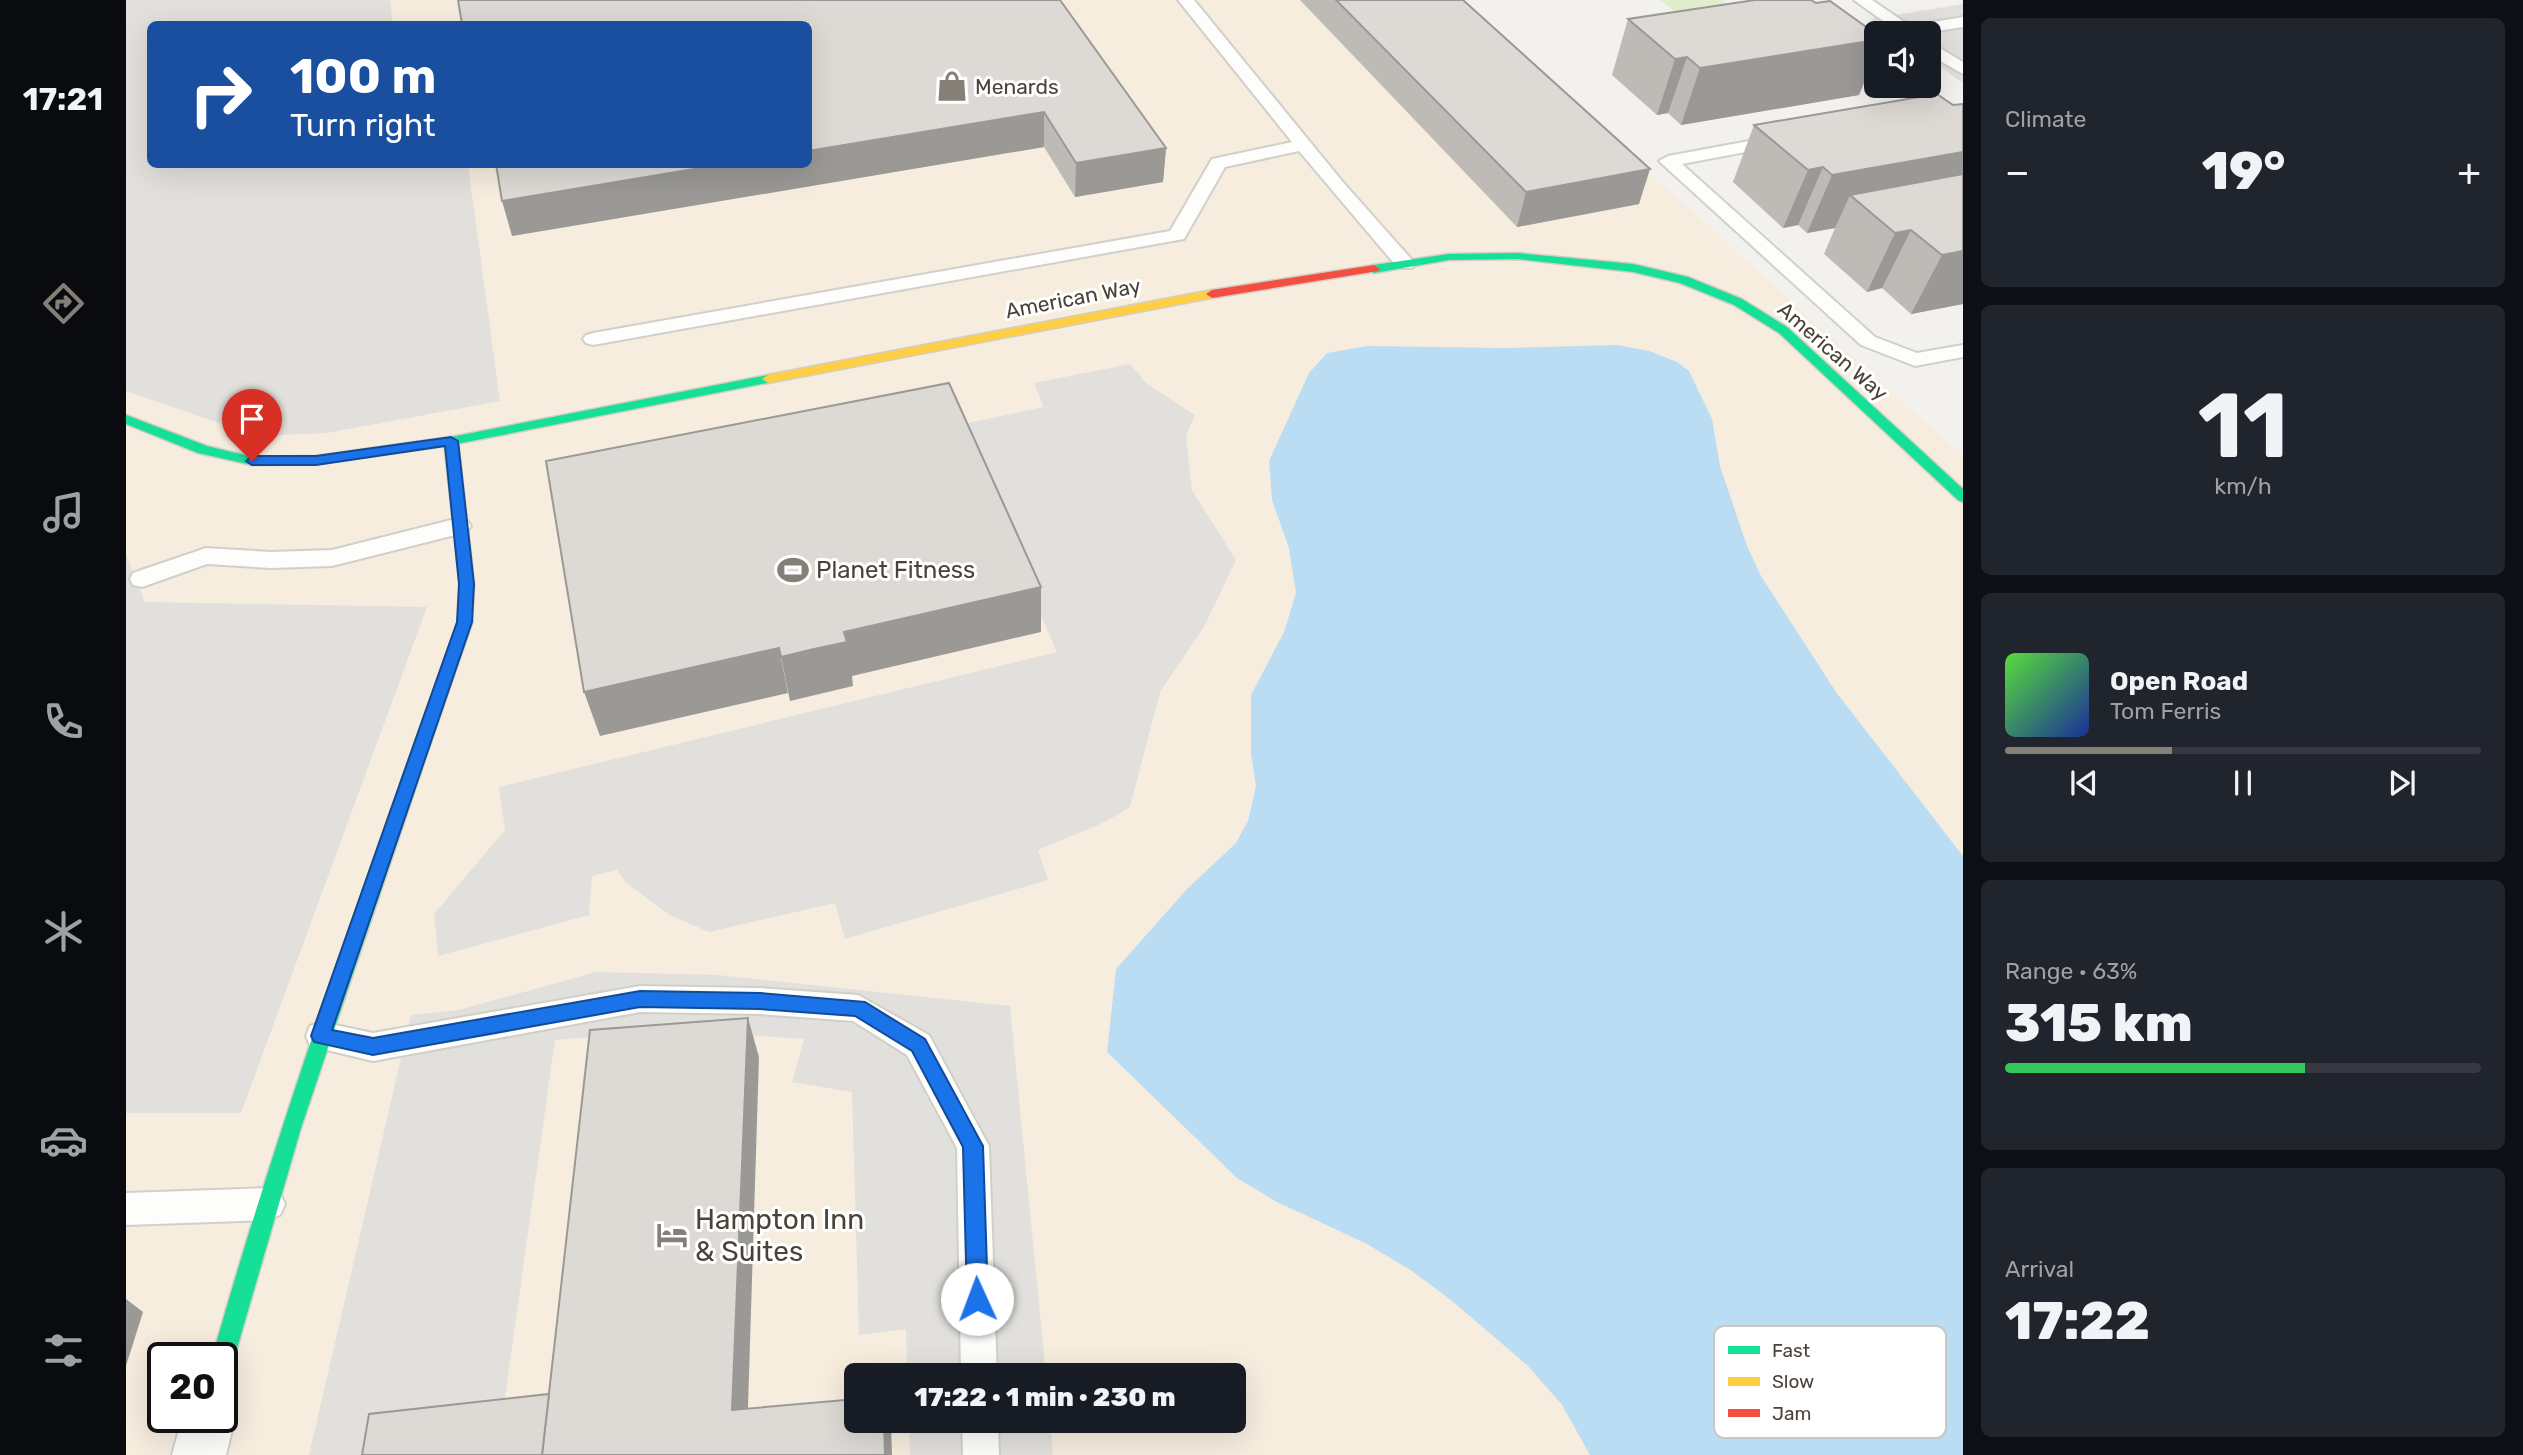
<!DOCTYPE html>
<meta charset="utf-8">
<style>
:root{--surface:#171b24;--page:#20242c;--text:#f1f3f6;--muted:#9ea1a6;--line:#363941;--accent:#858077}
body{margin:0;font-family:Rubik,sans-serif;background:var(--page);color:var(--text);height:100vh;display:flex;flex-direction:column;font-size:26px;white-space:nowrap}
*{box-sizing:border-box;margin:0}
p{font-size:23px;color:var(--muted)}
.icon{flex:none;width:38px;height:38px;fill:none;stroke:currentColor;stroke-width:2;stroke-linecap:round;stroke-linejoin:round}
.map{position:relative;flex:1;overflow:hidden}
.side{display:flex;flex-direction:column;gap:18px;padding:18px;background:#0d0f14;width:560px}
.side>*{flex:none}
.top-card{position:absolute;left:21px;top:21px;width:665px;height:147px;border-radius:10px;box-shadow:0 7px 28px #0002;background:#1a4fa0;color:#fff;overflow:hidden}
.fabs{position:absolute;left:1738px;top:21px;display:grid;gap:14px}
.fabs a{display:grid;place-items:center;width:77px;height:77px;border-radius:10px;background:var(--surface);box-shadow:0 7px 28px #0002;font-size:35px}
.speed{position:absolute;left:21px;top:1342px;display:flex;gap:14px;font-size:35px;font-weight:700;text-align:center}
.speed>*{display:grid;place-content:center;width:91px;height:91px;border-radius:50%;background:var(--surface);box-shadow:0 7px 28px #0002;line-height:1}
.speed .limit{border:4px solid #111;border-radius:10px;background:#fff;color:#111}
.pin{position:absolute;display:grid;place-items:center;width:60px;height:60px;color:#fff;margin:-72px -30px;border-radius:50% 50% 50% 0;rotate:-45deg;box-shadow:0 0 7px #0007}
.pin .icon{rotate:45deg}
.me{position:absolute;width:77px;margin:-38px;rotate:358deg;stroke-linejoin:round;filter:drop-shadow(0 0 5px #0008)}
.turn{display:flex;align-items:center;gap:24px;height:147px;padding:0 28px;font-size:32px}
.turn .icon{width:91px;height:91px;stroke-width:2.5}
.turn b{display:block;font-size:49px;line-height:60px}
.big{font-size:52px;font-weight:800;line-height:1.1}
.side .card{flex:1;display:flex;flex-direction:column;justify-content:center;gap:10px;min-width:0;padding:0 24px;border-radius:10px;background:var(--page)}
.side .dial{align-items:center;gap:0}
.dial b{font-size:91px;line-height:1}
.song{display:flex;align-items:center;gap:21px}
.cover{width:84px;height:84px;border-radius:10px;background:linear-gradient(135deg,hsl(110 70% 55%),hsl(230 70% 35%))}
.played{height:7px;border-radius:4px;background:linear-gradient(90deg,var(--accent) 35%,var(--line) 35%)}
.keys{display:flex;justify-content:space-around;direction:ltr}
.heat{display:flex;justify-content:space-between;align-items:center;font-size:38px;direction:ltr}
.charge{height:10px;border-radius:5px;background:linear-gradient(90deg,#34c759 63%,var(--line) 0)}
.trip{position:absolute;left:718px;top:1363px;width:402px;height:70px;border-radius:10px;background:var(--surface);box-shadow:0 7px 28px #0002;font-weight:800;line-height:70px;text-align:center}
main{display:flex;flex:1;min-height:0}
.tab-bar{display:flex;flex-direction:column;width:126px;justify-content:space-around;align-items:center;background:#090b0e;color:var(--muted)}
.tab-bar .icon{width:49px;height:49px}
.tab-bar .active{color:var(--accent)}
.tab-bar b{font-size:32px;color:var(--text)}
.map>svg:first-child{display:block}
.commercial{fill:#f6eddf;fill-rule:evenodd}
.green{fill:#e0eecb}
.parking{fill:#e2e0dc}
.water{fill:#bbddf3}
.lines{fill:none;stroke-linecap:round;stroke-linejoin:round}
.lane-casing{stroke:#d1cfca;stroke-width:4}
.street-casing{stroke:#d1cfca;stroke-width:4}
.fast-casing{stroke:#d3cec3;stroke-width:3}
.slow-casing{stroke:#d3cec3;stroke-width:3}
.jam-casing{stroke:#d3cec3;stroke-width:3}
.lane{fill:#fdfdfc;fill-rule:evenodd}
.street{fill:#fdfdfc;fill-rule:evenodd}
.fast{fill:#16e098;fill-rule:evenodd}
.slow{fill:#ffcf43;fill-rule:evenodd}
.jam{fill:#f24e42;fill-rule:evenodd}
.wall{fill:#bebbb7}
.shaded-wall{fill:#9b9995}
.building{fill:#dddad5;stroke:#9b9995;stroke-width:2}
.route{fill:#1a73e8;stroke:#114b97;stroke-width:2}
.labels{text-anchor:middle;dominant-baseline:central;stroke-width:6;stroke-linejoin:round;paint-order:stroke}
.far-poi-label{font-size:21px;fill:#4a4337;stroke:#fff;text-anchor:start}
.far-street-label{font-size:21px;fill:#4a4337;stroke:#fff}
.poi-label{font-size:24px;fill:#4a4337;stroke:#fff;text-anchor:start}
.near-poi-label{font-size:28px;fill:#4a4337;stroke:#fff;text-anchor:start}
.key{fill:#fff;stroke:#c9c7c3;stroke-width:2}
.key-label{font-size:19px;fill:#4a4337}
</style>
<main>
<nav class="tab-bar">
<b>17:21</b>
<svg class="icon active" aria-label="directions" viewBox="0 0 24 24"><path d="M12 3l9 9-9 9-9-9zM9 14v-3h6M13 9l2 2-2 2"/></svg>
<svg class="icon" aria-label="music" viewBox="0 0 24 24"><path d="M9 18V5l10-2v13"/><circle cx="6" cy="18" r="3"/><circle cx="16" cy="16" r="3"/></svg>
<svg class="icon" aria-label="phone" viewBox="0 0 24 24"><path d="M5 4h4l2 5-3 2q2 4 5 5l2-3 5 2v4C11 20 4 13 5 4z"/></svg>
<svg class="icon" aria-label="climate" viewBox="0 0 24 24"><path d="M12 3v18M4 7l16 10M4 17L20 7"/></svg>
<svg class="icon" aria-label="car" viewBox="0 0 24 24"><path d="M5 17H2v-5l4-1 3-4h7l3 4 3 1v5h-3M9 17h6M6 11h13"/><circle cx="7" cy="17" r="2"/><circle cx="17" cy="17" r="2"/></svg>
<svg class="icon" aria-label="filters" viewBox="0 0 24 24"><path d="M4 7h16M4 17h16"/><circle cx="9" cy="7" r="2"/><circle cx="15" cy="17" r="2"/></svg>
</nav>
<div class="map">
<svg width="1837" height="1455" viewBox="0 0 1837 1455">
<rect width="100%" height="100%" fill="#f3f1ed"/>
<path class="commercial" d="M0 0H1332L1837 456V1455H0ZM24 24H682V164H24ZM37 1358H96V1418H37ZM730 1376H1108V1421H730Z"/>
<path class="green" d="M1534 0H1595L1628 25 1577 34Z"/>
<g class="parking">
<path d="M0 0H264L267 24H24V164L342 165 374 401 201 433 131 436 0 391Z"/>
<path d="M1837 4V83L1803 59 1802 33H1765L1745 19Z"/>
<path d="M1004 364 1021 384 1069 415 1060 436 1066 490 1110 560 1078 627 1034 692 1004 807 979 822 912 850 922 880 719 939 709 903 583 932 544 915 500 883 491 870 466 876 463 915 312 956 308 914 379 830 373 787 931 652 832 425 918 407 908 383Z"/>
<path d="M0 555 19 602 301 607 115 1113H0Z"/>
<path d="M470 972 592 975 884 1006 920 1375H781L780 1329 733 1335 726 1092 666 1082 678 1039 543 1030 429 1040 371 1455H183L285 1015 333 1010Z"/>
<path d="M783 1421H924L927 1455H784Z"/>
</g>
<path class="water" d="M1491 345 1523 351 1551 362 1563 371 1586 419 1594 466 1621 546 1635 576 1710 692 1837 856V1455H1464L1436 1405 1402 1366 1325 1300 1286 1271 1241 1244 1151 1202 1111 1178 981 1052 990 969 1061 889 1110 843 1122 821 1130 786 1125 753V695L1158 632 1170 593 1163 548 1146 500 1143 461 1183 373 1201 353 1241 346 1378 348Z"/>
<g class="lines">
<defs>
<g id="lane">
<path d="M1052 0H1068L1216 181 1286 260 1289 264 1286 268H1272L1173 151 1099 167 1058 239 467 345 460 343 457 339 460 335 467 333 1044 231 1086 159 1166 142Z"/>
<path d="M1728 0H1746L1784 26 1837 17V27L1797 33H1774Z"/>
<path d="M1802 41 1837 62V74L1802 54Z"/>
<path d="M1656 135 1665 140 1662 144 1556 164 1749 337 1791 353 1837 345V357L1789 366 1735 345 1533 161 1542 156Z"/>
<path d="M333 518 341 520 345 526 341 532 206 566 145 568 81 564 16 587 7 585 4 579 7 573 80 548 145 552 206 550Z"/>
<path d="M514 986 633 988 732 995 803 1035 863 1146 871 1376H835L831 1148 781 1055 727 1021 633 1014 514 1012 247 1061 184 1046 180 1036 184 1026 195 1022 247 1033Z"/>
<path d="M142 1188 154 1193 159 1204 154 1215 142 1220 0 1225V1193Z"/>
<path d="M836 1421H872L873 1455H837Z"/>
</g>
<path id="street" d="M96 1397 101 1399 109 1418 100 1455H46L56 1418H96Z"/>
<g id="fast">
<path d="M1391 253 1507 264 1562 277 1616 299 1661 327 1837 489V502L1832 500 1653 333 1608 305 1554 283 1507 272 1391 259 1323 260 1248 273 1242 269 1248 265 1323 254Z"/>
<path d="M642 375 648 379 646 382 325 445 190 464 126 465 72 453 0 424V415L81 446 126 457 190 456 325 437Z"/>
<path d="M297 736 303 738 305 742 175 1128 107 1362 104 1370 96 1373V1358H86C145 1149 217 946 289 742L291 738Z"/>
</g>
<g id="slow">
<path d="M1086 290 1092 294 1090 297 642 383 636 379 642 375Z"/>
<path d="M325 437 332 441 348 584 346 623 305 742 303 746H291L289 742 332 623 334 584 318 441Z"/>
</g>
<path id="jam" d="M1248 265 1254 269 1252 271 1086 298 1080 294 1086 290Z"/>
</defs>
<use href="#lane" class="lane-casing"/>
<use href="#street" class="street-casing"/>
<use href="#fast" class="fast-casing"/>
<use href="#slow" class="slow-casing"/>
<use href="#jam" class="jam-casing"/>
<use href="#lane" class="lane"/>
<use href="#street" class="street"/>
<use href="#fast" class="fast"/>
<use href="#slow" class="slow"/>
<use href="#jam" class="jam"/>
</g>
<g class="wall">
<path d="M934 0 1040 148 1037 182 949 197 918 147 386 236Z"/>
<path d="M1174 0H1337L1513 204 1391 227Z"/>
<path d="M1690 3 1750 34V54L1733 95 1555 125 1542 113 1531 115 1486 75 1502 19Z"/>
<path d="M1837 104V304L1785 314 1756 288 1741 292 1698 254 1709 228 1681 233 1672 225 1657 228 1607 182 1628 125Z"/>
</g>
<g class="shaded-wall">
<path d="M1750 40V54L1733 95 1555 125 1574 68Z"/>
<path d="M1561 57 1542 113 1531 115 1549 59Z"/>
<path d="M918 112V147L386 236 376 201 598 164H682V151Z"/>
<path d="M1040 148 1037 182 949 197 950 163Z"/>
<path d="M1837 152V204L1724 195 1709 228 1681 233 1706 175Z"/>
<path d="M1697 167 1672 225 1657 228 1682 170Z"/>
<path d="M1524 169 1513 204 1391 227 1400 192Z"/>
<path d="M1785 230 1756 288 1741 292 1769 233Z"/>
<path d="M1837 251V304L1785 314 1816 255Z"/>
<path d="M915 587V632L726 676 727 686 664 701 655 657 718 632Z"/>
<path d="M653 648 662 693 474 736 458 692Z"/>
<path d="M622 1018 633 1057 621 1438 606 1410Z"/>
<path d="M0 1299 17 1312 0 1366Z"/>
<path d="M758 1421H764L765 1425 766 1455H759Z"/>
</g>
<g class="building">
<path d="M332 0H934L1040 148 950 163 918 112 682 151V24H336Z"/>
<path d="M1210 0H1337L1524 169 1400 192Z"/>
<path d="M1629 0H1685L1690 3 1704 1 1750 34V40L1574 68 1561 57 1549 59 1502 19Z"/>
<path d="M1811 94 1827 105 1837 104V152L1706 175 1697 167 1682 170 1628 125Z"/>
<path d="M370 164H598L376 201Z"/>
<path d="M1837 174V251L1816 255 1785 230 1769 233 1724 195Z"/>
<path d="M823 383 915 587 718 632 721 642 688 649 655 657 653 648 458 692 420 461Z"/>
<path d="M622 1018 606 1410 730 1399V1421H758L759 1455H416L464 1030Z"/>
<path d="M423 1394 416 1455H236L243 1414Z"/>
</g>
<path class="route" d="M325 437 332 441 348 584 346 622 206 1030 247 1038 514 991 634 993 739 1002 799 1039 857 1146 862 1299 858 1306 851 1309 844 1306 841 1299 837 1147 786 1051 729 1016 634 1009 514 1007 247 1055 188 1042 185 1036 331 622 333 584 319 446 190 465H126L120 461 126 456H190Z"/>
<defs>
<symbol id="shop-bare" viewBox="-9 -9 18 18"><path d="M-5-2.5h2.3a2.7 3.5 0 0 1 5.4 0H5L5.5 6h-11ZM-1.5-2.5h3a1.5 2.3 0 0 0-3 0Z" fill="#858077" stroke="#fff" stroke-width="2.5" paint-order="stroke"/></symbol>
<symbol id="stadium-bare" viewBox="-9 -9 18 18"><path d="M0-5a6.5 5 0 1 0 0 10a6.5 5 0 1 0 0-10ZM-3.5-1.8h7v3.6h-7Z" fill="#858077" stroke="#fff" stroke-width="2.5" paint-order="stroke"/></symbol>
<symbol id="hotel-bare" viewBox="-9 -9 18 18"><path d="M-6-4.5h1.5V1H6V5H4.5V3h-9V5H-6ZM-4 0a1.8 1.8 0 1 1 3.6 0ZM.5 0V-2.5h3Q6-2.5 6 0Z" fill="#858077" stroke="#fff" stroke-width="2.5" paint-order="stroke"/></symbol>
</defs>
<g fill-rule="evenodd">
<use href="#shop-bare" x="804" y="64" width="44" height="44"/>
<use href="#stadium-bare" x="645" y="548" width="44" height="44"/>
<use href="#hotel-bare" x="524" y="1213" width="44" height="44"/>
</g>
<g class="labels">
<g class="far-poi-label">
<text x="849" y="86">Menards</text>
</g>
<g class="far-street-label">
<text transform="translate(947 298) rotate(-11)">American Way</text>
<text transform="translate(1707 351) rotate(41)">American Way</text>
</g>
<g class="poi-label">
<text x="690" y="570">Planet Fitness</text>
</g>
<g class="near-poi-label">
<text x="569" y="1219">Hampton Inn<tspan x="569" dy="32">&amp; Suites</tspan></text>
</g>
</g>
<rect x="1588" y="1326" width="232" height="112" rx="10" class="key"/>
<rect x="1602" y="1346" width="32" height="8" fill="#16e098"/>
<rect x="1602" y="1377" width="32" height="9" fill="#ffcf43"/>
<rect x="1602" y="1409" width="32" height="8" fill="#f24e42"/>
<g class="key-label">
<text x="1646" y="1357">Fast</text>
<text x="1646" y="1388">Slow</text>
<text x="1646" y="1420">Jam</text>
</g>
</svg>
<div class="fabs">
<a><svg class="icon" aria-label="sound" viewBox="0 0 24 24"><path d="M4 9h4l5-4v14l-5-4H4zM17 9q2 3 0 6"/></svg></a>
</div>
<div class="speed"><div class="limit">20</div></div>
<div class="pin" style="left:126px;top:461px;background:#d93025"><svg class="icon" aria-label="arrive" viewBox="0 0 24 24"><path d="M6 21V4h12l-3 4 3 4H6"/></svg></div>
<svg class="me" style="left:851px;top:1299px" viewBox="-20 -20 40 40"><circle r="19" fill="#fff"/><path d="M0-13L10 11 0 6-10 11z" fill="#1a73e8"/></svg>
<div class="trip">17:22 · 1 min · 230 m</div>
<div class="top-card">
<div class="turn"><svg class="icon" aria-label="right" viewBox="0 0 24 24"><path d="M7 20v-9h11M14 6l5 5-5 5"/></svg><div><b>100 m</b>Turn right</div></div>
</div>
</div>
<section class="side">
<div class="card"><p>Climate</p>
<div class="heat"><a>−</a><b class="big">19°</b><a>+</a></div>
</div>
<div class="card dial"><b>11</b><p>km/h</p></div>
<div class="card">
<div class="song"><i class="cover"></i><div><b>Open Road</b><p>Tom Ferris</p></div></div>
<div class="played"></div>
<div class="keys"><svg class="icon" aria-label="previous" viewBox="0 0 24 24"><path d="M18 5L8 12l10 7zM5 5v14"/></svg><svg class="icon" aria-label="pause" viewBox="0 0 24 24"><path d="M8 5v14M16 5v14"/></svg><svg class="icon" aria-label="next" viewBox="0 0 24 24"><path d="M6 5l10 7-10 7zM19 5v14"/></svg></div>
</div>
<div class="card"><p>Range · 63%</p><b class="big">315 km</b><div class="charge"></div></div>
<div class="card"><p>Arrival</p><b class="big">17:22</b></div>
</section>
</main>
